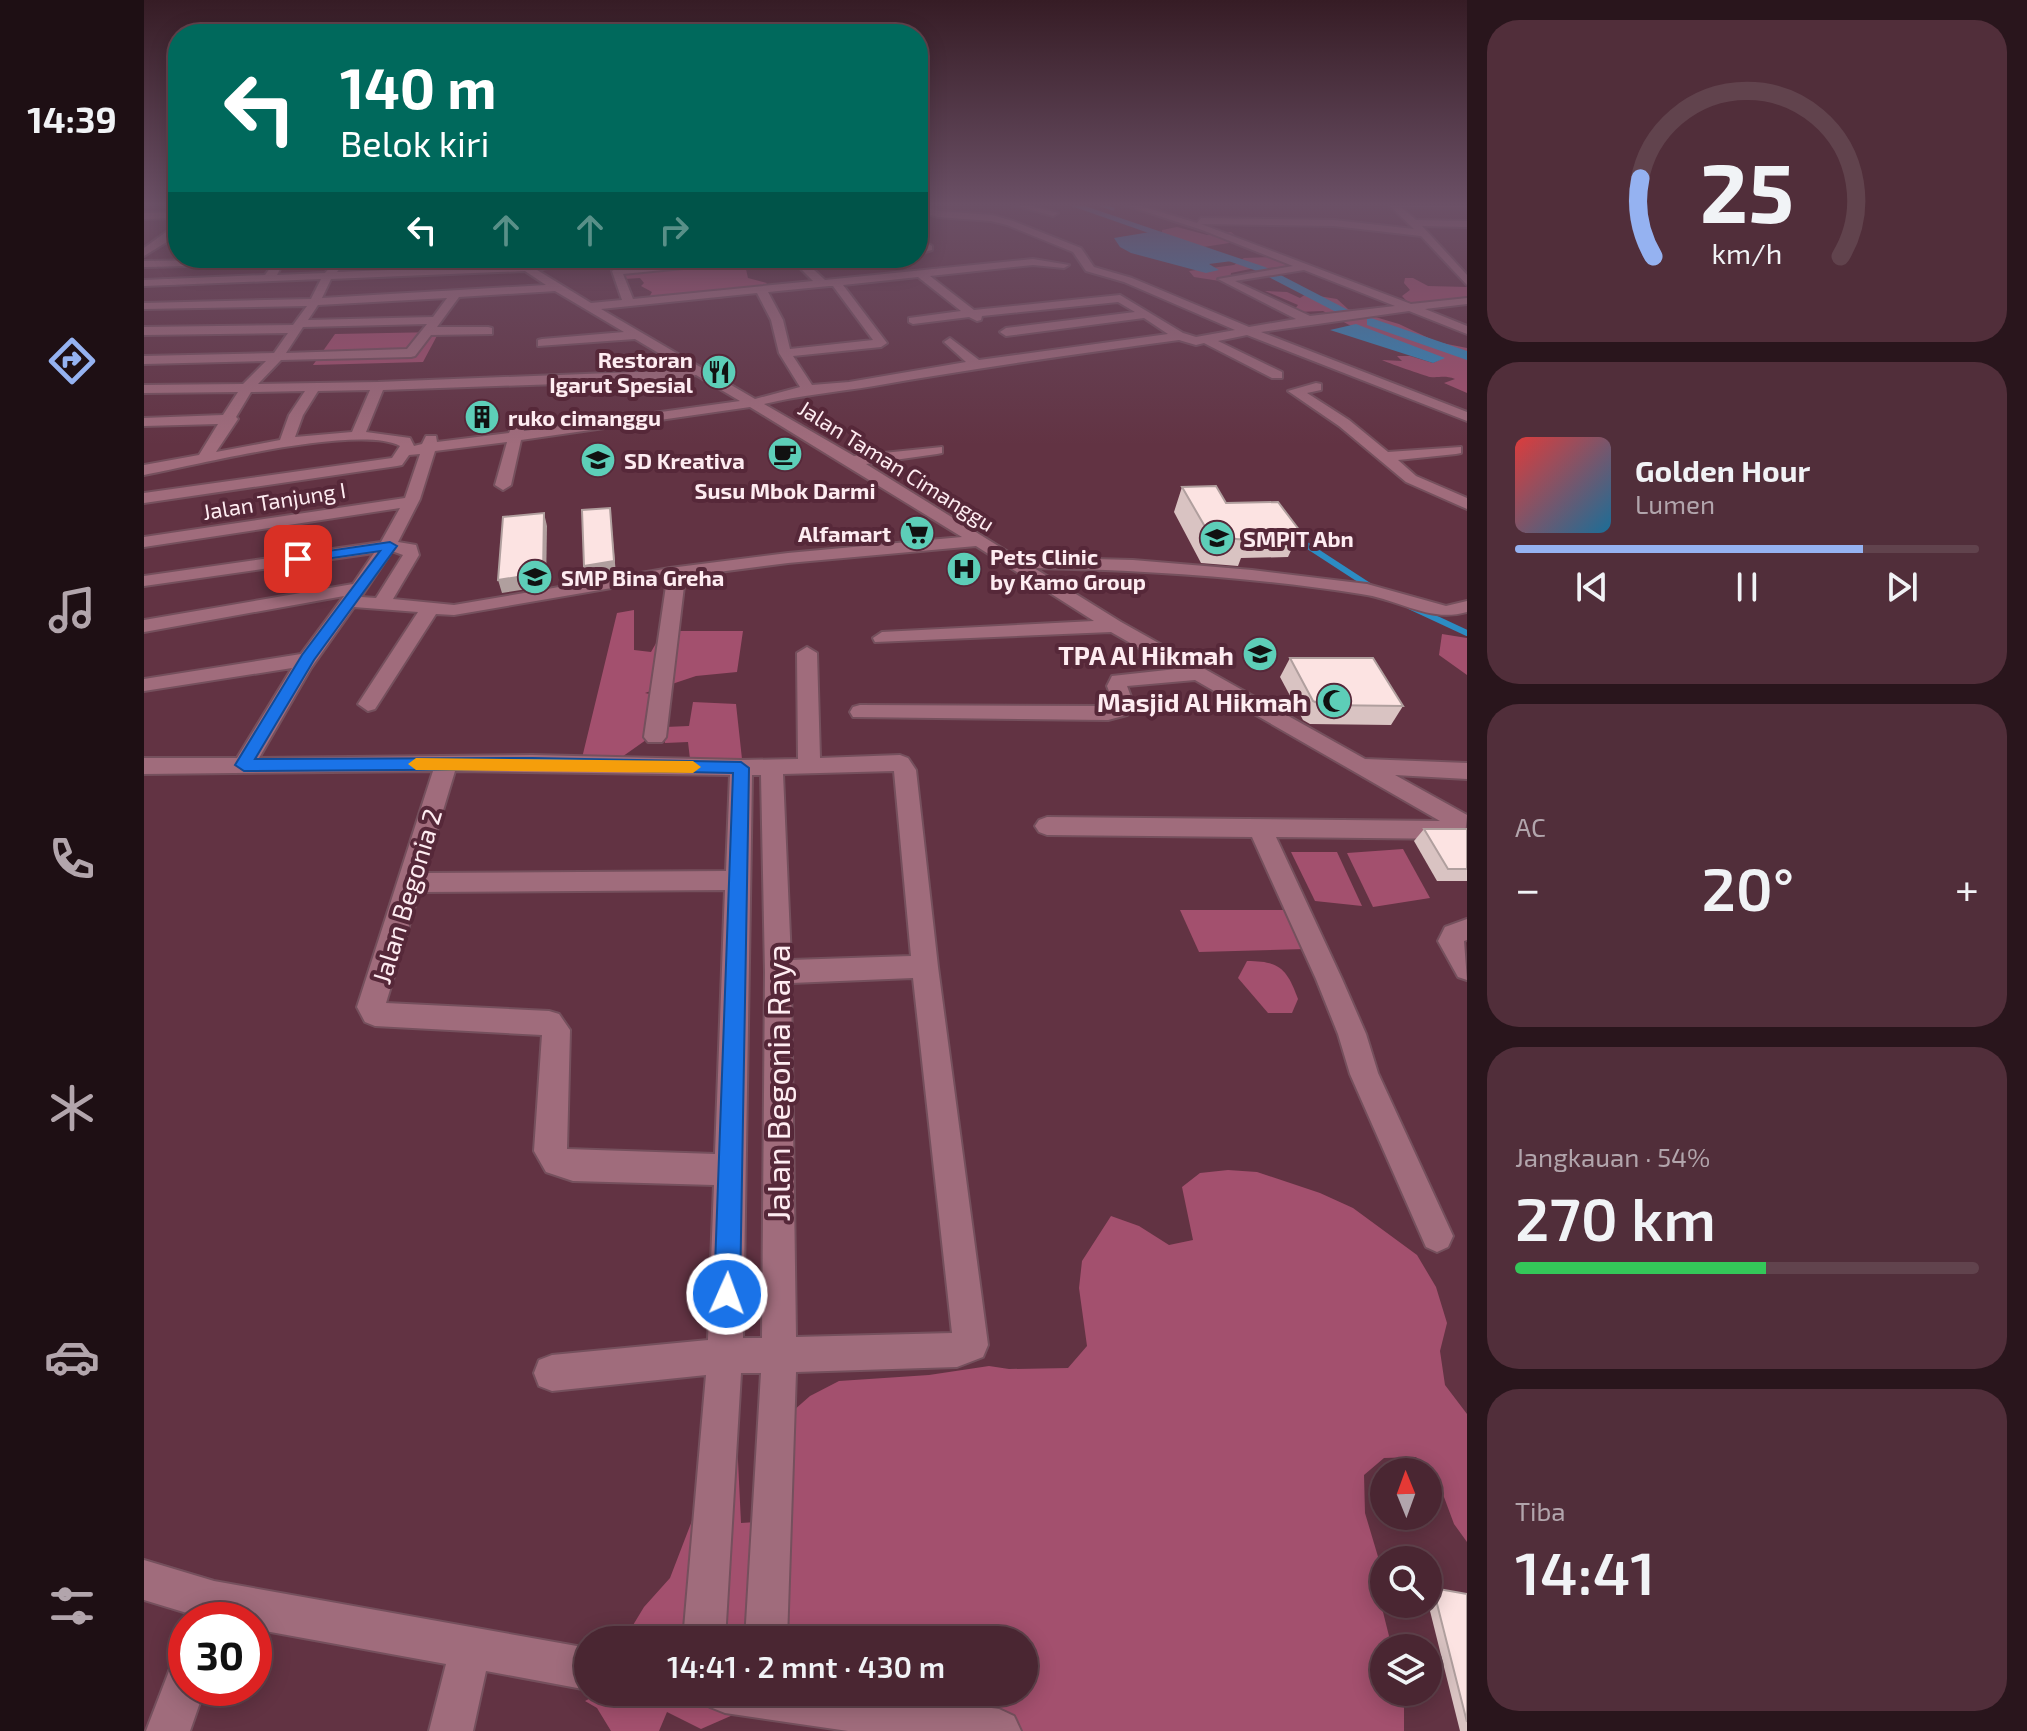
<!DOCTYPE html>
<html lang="id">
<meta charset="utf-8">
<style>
:root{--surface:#4a2632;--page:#512e3a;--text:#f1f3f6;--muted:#b2a5ac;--line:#61434d;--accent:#95b2f1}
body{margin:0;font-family:"Exo 2",sans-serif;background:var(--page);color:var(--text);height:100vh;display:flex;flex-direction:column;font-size:30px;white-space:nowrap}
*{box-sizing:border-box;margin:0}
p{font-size:26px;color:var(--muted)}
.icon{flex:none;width:44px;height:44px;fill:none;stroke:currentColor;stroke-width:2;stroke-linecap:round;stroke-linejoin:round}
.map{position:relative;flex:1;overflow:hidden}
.details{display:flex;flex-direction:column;gap:20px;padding:20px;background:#29151c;width:560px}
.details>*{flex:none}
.top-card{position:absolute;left:24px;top:24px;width:760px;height:244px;border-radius:32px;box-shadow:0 4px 20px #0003,0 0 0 2px var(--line);background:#00695c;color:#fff;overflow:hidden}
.needle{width:52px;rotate:359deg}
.controls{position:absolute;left:1226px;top:1458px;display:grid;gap:16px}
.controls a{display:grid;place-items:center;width:72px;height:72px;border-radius:50%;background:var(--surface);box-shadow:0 4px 20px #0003,0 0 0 2px var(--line);font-size:40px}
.speed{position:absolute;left:24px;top:1602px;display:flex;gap:16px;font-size:40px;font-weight:700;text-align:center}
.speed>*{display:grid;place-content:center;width:104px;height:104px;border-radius:50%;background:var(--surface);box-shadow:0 4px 20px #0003,0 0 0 2px var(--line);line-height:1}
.speed .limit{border:12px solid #d22;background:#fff;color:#111}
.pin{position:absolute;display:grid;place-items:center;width:68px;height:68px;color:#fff;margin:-34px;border-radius:16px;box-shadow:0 4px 12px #0006}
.me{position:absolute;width:88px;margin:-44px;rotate:2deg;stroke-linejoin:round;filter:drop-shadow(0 0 6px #0008)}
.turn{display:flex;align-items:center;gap:28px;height:168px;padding:0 40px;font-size:36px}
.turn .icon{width:104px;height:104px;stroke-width:2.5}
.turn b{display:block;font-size:56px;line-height:68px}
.lanes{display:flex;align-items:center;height:76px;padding:0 40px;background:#0003;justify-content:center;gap:40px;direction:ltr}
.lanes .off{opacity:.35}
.big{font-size:60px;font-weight:600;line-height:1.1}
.details .tile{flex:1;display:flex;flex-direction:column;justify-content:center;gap:12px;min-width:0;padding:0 28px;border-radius:32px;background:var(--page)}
.details .dial{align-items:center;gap:0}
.dial svg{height:208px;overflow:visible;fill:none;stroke:var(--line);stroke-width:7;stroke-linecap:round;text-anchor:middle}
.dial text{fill:var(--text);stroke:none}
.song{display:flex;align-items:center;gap:24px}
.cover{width:96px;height:96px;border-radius:12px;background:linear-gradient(135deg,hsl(0 70% 55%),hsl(200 70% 35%))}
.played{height:8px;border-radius:4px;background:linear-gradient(90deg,var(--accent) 75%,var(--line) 75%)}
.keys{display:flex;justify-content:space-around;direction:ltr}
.heat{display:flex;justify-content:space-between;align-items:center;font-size:44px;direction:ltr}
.charge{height:12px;border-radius:6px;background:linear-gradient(90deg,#34c759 54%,var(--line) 0)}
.trip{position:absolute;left:430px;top:1626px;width:464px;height:80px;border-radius:40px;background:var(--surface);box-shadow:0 4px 20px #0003,0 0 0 2px var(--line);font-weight:600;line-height:80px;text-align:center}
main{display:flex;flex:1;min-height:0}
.dock{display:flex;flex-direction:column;width:144px;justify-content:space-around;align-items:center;background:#1e0f14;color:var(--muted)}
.dock .icon{width:56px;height:56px}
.dock .selected{color:var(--accent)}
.dock b{font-size:36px;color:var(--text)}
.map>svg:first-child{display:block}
.green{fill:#a3506e}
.water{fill:#2c8cc3}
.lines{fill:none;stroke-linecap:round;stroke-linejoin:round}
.stream-far1{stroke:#2c8cc3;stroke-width:3}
.stream{stroke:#2c8cc3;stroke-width:6}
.canal{fill:#2c8cc3;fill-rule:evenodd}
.minor-casing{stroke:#75505d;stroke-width:4}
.minor{fill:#a06c7c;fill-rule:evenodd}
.wall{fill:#d9c3c2}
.shaded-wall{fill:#b09f9e}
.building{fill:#fce3e2;stroke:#b09f9e;stroke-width:2}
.route{fill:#1a73e8;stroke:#114b97;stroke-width:2}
.slow{fill:#f59e0b}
.labels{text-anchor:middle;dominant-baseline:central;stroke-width:8;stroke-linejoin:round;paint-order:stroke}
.far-poi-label{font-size:22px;font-weight:bold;fill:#feecf1;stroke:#562839;text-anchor:start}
.far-street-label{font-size:22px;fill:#feecf1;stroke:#562839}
.poi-label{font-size:26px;font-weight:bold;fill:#feecf1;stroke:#562839;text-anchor:end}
.street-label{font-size:26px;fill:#feecf1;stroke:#562839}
.near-street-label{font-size:32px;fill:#feecf1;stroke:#562839}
</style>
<main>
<nav class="dock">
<b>14:39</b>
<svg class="icon selected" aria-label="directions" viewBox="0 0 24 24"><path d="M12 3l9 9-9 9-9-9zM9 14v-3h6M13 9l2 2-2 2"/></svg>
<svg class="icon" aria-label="music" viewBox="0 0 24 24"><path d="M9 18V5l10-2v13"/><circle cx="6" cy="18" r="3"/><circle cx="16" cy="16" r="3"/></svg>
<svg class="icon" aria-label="phone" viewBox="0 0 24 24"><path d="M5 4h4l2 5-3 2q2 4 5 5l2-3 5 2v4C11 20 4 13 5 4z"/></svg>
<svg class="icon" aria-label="climate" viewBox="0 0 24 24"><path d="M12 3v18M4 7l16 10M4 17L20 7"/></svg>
<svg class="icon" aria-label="car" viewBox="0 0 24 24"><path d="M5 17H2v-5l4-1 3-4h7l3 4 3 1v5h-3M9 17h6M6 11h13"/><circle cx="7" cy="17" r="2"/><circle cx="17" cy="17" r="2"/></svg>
<svg class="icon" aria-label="filters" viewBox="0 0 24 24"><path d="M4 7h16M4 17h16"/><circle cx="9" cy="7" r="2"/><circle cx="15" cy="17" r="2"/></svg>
</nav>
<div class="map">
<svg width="1323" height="1731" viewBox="0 0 1323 1731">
<rect width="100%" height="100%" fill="#623343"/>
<g class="green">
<path d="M1033 227 1063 235 1087 232 1098 241 1053 248 1035 244 1033 238 1018 236V230Z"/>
<path d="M1129 257 1158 266 1106 269 1087 273 1086 281 1082 282 1050 277 1045 271 1090 265 1100 258Z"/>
<path d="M589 261 601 265 604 278 623 283 615 293 573 299H504L508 292 497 286 500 283 496 278 480 279 478 274 558 268Z"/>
<path d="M1261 278H1269L1284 286 1323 287V306L1304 303 1302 308C1286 311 1268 309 1258 296L1266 290 1260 283Z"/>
<path d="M1121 291 1143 292 1156 298 1162 294 1193 299 1204 309 1255 324 1293 342 1323 348V393L1300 383 1311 379C1300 375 1296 378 1286 377 1282 376 1241 362 1238 360L1258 361 1253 356H1266L1289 363 1295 360 1209 327 1179 311 1154 312 1151 309 1154 305Z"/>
<path d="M295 332 279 362 169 365 191 334Z"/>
<path d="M490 610V650L507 652 519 631H599L593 672 552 676 501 693 524 698 521 727 545 726 549 702 592 704 598 759H546L544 742 521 743 519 728 475 759 438 758 473 613Z"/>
<path d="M1298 634 1323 638V675L1295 655Z"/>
<path d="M1259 849 1286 898 1229 907 1203 853Z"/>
<path d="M1147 852H1193L1218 906 1171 901Z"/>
<path d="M1036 910H1142L1161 949 1055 952Z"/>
<path d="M1103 961C1136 961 1143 969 1154 999L1148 1013H1124L1094 978Z"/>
<path d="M1084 1170 1113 1172 1176 1193 1209 1208 1273 1255 1292 1287 1303 1323 1296 1351 1301 1385 1323 1414V1542L1310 1524 1297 1489 1272 1457 1240 1458 1220 1475 1221 1513 1235 1560 1234 1592 1248 1648H1240V1692H1260V1731H735L693 1692H880V1640H480L500 1607 526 1578 554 1505 593 1440 597 1523 630 1521 641 1418 666 1396 695 1381 785 1375 845 1366 865 1369 924 1368 943 1346 935 1288 938 1261 967 1216 995 1226 1025 1245 1049 1240 1038 1187 1056 1173Z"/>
<path d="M458 1692H594L614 1704 557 1729 523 1712 515 1731H467L453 1708 441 1701Z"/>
</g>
<g class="water">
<path d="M1006 232 1088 261 1065 264 1075 270 1062 273 987 253 976 247 970 238Z"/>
<path d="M1212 324 1301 358 1289 363 1186 330Z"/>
</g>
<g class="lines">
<path class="stream-far1" d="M952 203 969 209"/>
<g class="stream">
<path d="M1144 533 1227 587"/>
<path d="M1265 606 1323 633"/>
</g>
<g class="canal">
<path d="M919 203H932L1121 267 1206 311 1196 314 1113 271Z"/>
<path d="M1227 318 1323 351V360L1223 325V319Z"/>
</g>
<defs>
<g id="minor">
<path d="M863 203H877L914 213 909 216Z"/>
<path d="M975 203H987L1053 223 1057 218 1190 220 1270 229 1243 203H1323V208L1257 207 1272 220 1323 221V227L1278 226 1323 275V285L1277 236 1190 226 1057 224 1267 304 1323 298V304L1281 309 1323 326V334L1265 311 1117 332 1323 412V421L1103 335 1074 341 1138 372V378H1128L1060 343 1052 345 1035 340C933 354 831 368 730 386 693 392 657 395 620 404L710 456 798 447V453L793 454 722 464 872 557 989 560 1108 570 1223 584 1302 606 1323 601V612C1285 623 1255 599 1217 594 1109 577 999 570 890 568L977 622 1221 759 1323 763V779L1251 775 1323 815 1321 836 1313 839 1132 837 1198 979 1222 1034 1234 1073 1304 1225 1309 1236 1304 1247 1293 1252 1282 1247 1206 1074 1194 1034 1172 979 1108 837 903 835 895 832 891 826 895 820 903 817 1296 821 1051 680 983 686 990 705 983 715 964 720 709 717 706 712 709 707 716 705 964 706 970 704 963 686 968 676 1032 669 967 632 731 642 729 638 738 632 950 621 832 546 644 563 536 577 540 586 522 737 518 742H504L500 737 522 586 520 579 310 615 292 614 231 709 224 711 214 704 274 612 210 607 167 668 115 758 388 755 597 760 654 759 653 653 663 647 673 653 676 758 756 755 764 758 772 770 794 967 844 1345 839 1357 813 1367 652 1372 643 1640H601L617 1373H597L581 1640H539L562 1375 408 1391 395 1386 390 1373 395 1360 408 1355 564 1340 570 1185 429 1181 402 1172 390 1151 398 1035 231 1026 221 1022 213 1007 289 771 0 774V758H93L148 668 0 691V679L157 654 200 596 0 632V620L209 584 230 553 0 586V576L237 542 256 508 0 547V537L261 498 276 454 265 455 258 465 253 466 0 503V493L248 458 256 446C215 424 52 465 0 475V465L55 455 74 424 0 426V418L79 415 94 392 0 393V385L99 384 122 361 0 364V356L130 353 144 333 0 335V327L149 325 163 306 0 309V303L167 299 177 279 0 286V280L121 275 129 264 0 267V261L141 259 133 275 181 273 194 258H204L193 272 373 265 364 258H376L386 265 428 258H453L393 270 447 303 478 300 468 271 473 268 585 258 579 264 479 274 489 299 669 281 646 258H657L681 280 889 259 925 265 920 268 889 265 786 276 830 310 976 295 1039 333 1052 337 1091 330 980 282 942 271 929 252 863 225 847 221 794 217 774 211V205L795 211 848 215 869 221 937 248 950 267 988 278 1105 327 1152 319 1074 279 1149 266 1058 230ZM1160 270 1251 306 1166 316 1091 281ZM381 271 402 285 178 298 187 279ZM774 277 817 311 765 318V322L769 324 825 317 833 321 837 320 838 316 974 302 991 312 862 328 856 332 862 336 1000 318 1024 334 835 360 806 338 800 342 822 362 705 382 668 385 649 356 737 347 743 343 699 285ZM685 286H689L729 340 646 349 639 320 624 292ZM411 291 480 332 398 339 394 340V346L491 339 543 370 234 382 114 384 137 360 267 357 271 356 287 335 348 334V328L344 327H293L315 297ZM613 293 627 320 635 353 656 387 611 399 457 309ZM303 298 289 317 164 320 174 305ZM283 324 263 349 142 353 159 327ZM552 375 596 401 380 431 378 426H368L365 433 293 442 292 436H282L278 444 270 446 266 438 222 432 239 390 529 380ZM226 390 208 432 151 437 159 415 174 391ZM161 391 145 415 136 440 72 452 94 419 92 417 107 392ZM606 407 818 537 644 553 526 568 310 605 249 599 275 555 272 545 254 542 276 499 291 451 363 442 351 485 359 490 367 485 377 440ZM248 551 259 555 232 598 217 597ZM311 771 586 775 582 871 280 873ZM750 771 767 956 647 960 639 774ZM608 775H617L621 972 618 1338H599ZM581 890 571 1154 423 1149 426 1030 415 1014 405 1011 242 1003 275 892ZM769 978 808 1333 652 1337 647 983Z"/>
<path d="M34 212V218L0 219V213Z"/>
<path d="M34 229V235L0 256V248L22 232Z"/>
<path d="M774 238 788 246V250L774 254Z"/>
<path d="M1172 383 1177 384V390L1163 393 1205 420 1244 452 1317 447V453L1312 454 1254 460 1272 476 1323 498V509L1262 482 1195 426 1144 391Z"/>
<path d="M1323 919V940L1320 941 1323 980 1314 977 1294 941 1301 927Z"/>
<path d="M0 1560 70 1581 444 1648V1690L342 1671 329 1731H285L302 1664 110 1629V1620H66L0 1600Z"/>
<path d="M42 1660V1688H61L46 1731H2L27 1666Z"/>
<path d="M560 1692H733L855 1709 870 1716 877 1731H704L581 1713 566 1707Z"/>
</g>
</defs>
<use href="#minor" class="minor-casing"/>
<use href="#minor" class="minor"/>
</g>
<g class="wall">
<path d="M1038 487 1156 531 1144 557 1097 558 1094 566 1057 563 1030 512Z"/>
<path d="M1146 658 1259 706 1247 725 1166 724 1159 720 1136 677Z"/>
<path d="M1280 829H1323V881H1293L1270 841Z"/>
<path d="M1289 1588 1323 1594V1731H1316L1284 1603V1589Z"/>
</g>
<g class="shaded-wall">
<path d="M466 508 472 574 443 579 440 566Z"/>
<path d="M400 513 403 526 402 586 358 593 354 580Z"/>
</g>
<g class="building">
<path d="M1072 486 1082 503 1134 502 1156 531 1100 532 1105 540 1067 537 1038 487Z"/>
<path d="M466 508 470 561 440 566 438 510Z"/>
<path d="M400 513 399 573 354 580 359 517Z"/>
<path d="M1146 658H1229L1259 706 1177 705 1169 701Z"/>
<path d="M1280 829H1323V869H1304Z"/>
<path d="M1289 1588 1323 1594V1722Z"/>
</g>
<linearGradient id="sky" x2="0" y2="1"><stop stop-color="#361c25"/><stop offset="0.46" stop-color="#6b5066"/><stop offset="1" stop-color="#6b5066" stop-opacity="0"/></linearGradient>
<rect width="1323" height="445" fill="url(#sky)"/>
<path class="route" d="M246 542 253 546 170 660 111 759 388 758 597 762 605 768 596 1294 592 1303 583 1307 574 1303 570 1294 589 773 388 769 100 771 91 765 158 655 236 551 154 563 149 562V556Z"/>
<path class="slow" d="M272 758 549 761 557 767 549 773 272 770 264 764Z"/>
<defs>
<symbol id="restaurant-disc" viewBox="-11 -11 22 22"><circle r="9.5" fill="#5dceb8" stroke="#562839"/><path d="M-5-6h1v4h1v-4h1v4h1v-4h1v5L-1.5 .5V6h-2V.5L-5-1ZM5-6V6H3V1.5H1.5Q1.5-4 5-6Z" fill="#111"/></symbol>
<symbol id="building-disc" viewBox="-11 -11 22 22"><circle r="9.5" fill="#5dceb8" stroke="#562839"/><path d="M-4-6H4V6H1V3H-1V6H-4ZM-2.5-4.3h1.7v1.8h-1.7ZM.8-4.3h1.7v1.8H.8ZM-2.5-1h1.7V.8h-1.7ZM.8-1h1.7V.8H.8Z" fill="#111"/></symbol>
<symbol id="cafe-disc" viewBox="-11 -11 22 22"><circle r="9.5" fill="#5dceb8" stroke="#562839"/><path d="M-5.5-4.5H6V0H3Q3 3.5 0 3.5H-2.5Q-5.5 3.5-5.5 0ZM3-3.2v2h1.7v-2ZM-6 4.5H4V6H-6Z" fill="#111"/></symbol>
<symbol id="school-disc" viewBox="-11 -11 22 22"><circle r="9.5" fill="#5dceb8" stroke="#562839"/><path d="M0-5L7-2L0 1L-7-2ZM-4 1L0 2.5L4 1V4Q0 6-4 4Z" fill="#111"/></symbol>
<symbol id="supermarket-disc" viewBox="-11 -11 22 22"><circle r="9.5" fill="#5dceb8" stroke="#562839"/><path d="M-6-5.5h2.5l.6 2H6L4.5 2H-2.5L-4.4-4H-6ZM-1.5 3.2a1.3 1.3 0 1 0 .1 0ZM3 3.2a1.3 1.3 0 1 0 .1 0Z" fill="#111"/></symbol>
<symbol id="hospital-disc" viewBox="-11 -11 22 22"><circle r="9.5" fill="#5dceb8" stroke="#562839"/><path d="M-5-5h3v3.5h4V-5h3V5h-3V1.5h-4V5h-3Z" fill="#111"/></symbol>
<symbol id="mosque-disc" viewBox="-11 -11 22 22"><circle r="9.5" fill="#5dceb8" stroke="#562839"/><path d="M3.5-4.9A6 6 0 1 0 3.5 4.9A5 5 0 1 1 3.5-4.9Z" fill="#111"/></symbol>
</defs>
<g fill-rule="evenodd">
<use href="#restaurant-disc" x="555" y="352" width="40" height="40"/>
<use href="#building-disc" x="318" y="397" width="40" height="40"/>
<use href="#cafe-disc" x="621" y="434" width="40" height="40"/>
<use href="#school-disc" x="434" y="440" width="40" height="40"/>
<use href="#supermarket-disc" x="753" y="513" width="40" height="40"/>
<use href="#school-disc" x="1053" y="518" width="40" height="40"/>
<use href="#hospital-disc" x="800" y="549" width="40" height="40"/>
<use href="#school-disc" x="371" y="557" width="40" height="40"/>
<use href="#school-disc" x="1096" y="634" width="40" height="40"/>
<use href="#mosque-disc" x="1170" y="681" width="40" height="40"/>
</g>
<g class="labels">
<g class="far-poi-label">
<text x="549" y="359" text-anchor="end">Restoran<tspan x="549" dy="25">Igarut Spesial</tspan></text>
<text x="364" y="417">ruko cimanggu</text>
<text x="480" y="460">SD Kreativa</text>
<text x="641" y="490" text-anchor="middle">Susu Mbok Darmi</text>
<text x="747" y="533" text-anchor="end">Alfamart</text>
<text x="1099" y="538">SMPIT Abn</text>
<text x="846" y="556">Pets Clinic<tspan x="846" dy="25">by Kamo Group</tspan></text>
<text x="417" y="577">SMP Bina Greha</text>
</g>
<g class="far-street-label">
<text transform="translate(753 465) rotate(32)">Jalan Taman Cimanggu</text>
<text transform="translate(130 500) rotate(-9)">Jalan Tanjung I</text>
</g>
<g class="poi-label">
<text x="1090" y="654">TPA Al Hikmah</text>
<text x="1164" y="701">Masjid Al Hikmah</text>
</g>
<g class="street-label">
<text transform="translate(262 896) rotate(-73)">Jalan Begonia 2</text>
</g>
<g class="near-street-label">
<text transform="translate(633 1083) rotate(-90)">Jalan Begonia Raya</text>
</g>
</g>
</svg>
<div class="controls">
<a><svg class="needle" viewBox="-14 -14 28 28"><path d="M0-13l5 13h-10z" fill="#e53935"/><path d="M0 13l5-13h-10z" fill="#b2a5ac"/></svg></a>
<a><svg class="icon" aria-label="search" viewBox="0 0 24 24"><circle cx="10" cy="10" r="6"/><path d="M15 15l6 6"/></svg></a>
<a><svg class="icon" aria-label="layers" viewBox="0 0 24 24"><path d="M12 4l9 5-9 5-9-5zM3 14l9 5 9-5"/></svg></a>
</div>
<div class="speed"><div class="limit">30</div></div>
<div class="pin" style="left:154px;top:559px;background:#d93025"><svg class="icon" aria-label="arrive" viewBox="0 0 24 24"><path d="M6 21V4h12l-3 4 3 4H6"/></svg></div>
<svg class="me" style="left:583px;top:1294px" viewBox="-20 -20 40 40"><circle r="17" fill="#1a73e8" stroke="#fff" stroke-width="3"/><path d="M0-11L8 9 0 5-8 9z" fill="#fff"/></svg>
<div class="trip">14:41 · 2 mnt · 430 m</div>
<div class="top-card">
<div class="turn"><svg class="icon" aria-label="left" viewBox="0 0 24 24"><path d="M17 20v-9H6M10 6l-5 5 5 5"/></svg><div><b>140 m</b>Belok kiri</div></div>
<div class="lanes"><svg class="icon" aria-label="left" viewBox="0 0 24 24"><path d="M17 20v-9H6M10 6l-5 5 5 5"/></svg><svg class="icon off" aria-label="ahead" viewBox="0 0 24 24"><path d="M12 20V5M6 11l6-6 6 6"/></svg><svg class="icon off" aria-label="ahead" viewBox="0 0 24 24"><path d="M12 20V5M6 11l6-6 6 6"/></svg><svg class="icon off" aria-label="right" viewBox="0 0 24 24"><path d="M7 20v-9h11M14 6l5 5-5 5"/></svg></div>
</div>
</div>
<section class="details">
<div class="tile dial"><svg viewBox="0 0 100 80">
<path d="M14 69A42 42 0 1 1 86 69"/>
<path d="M14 69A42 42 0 0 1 9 39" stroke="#95b2f1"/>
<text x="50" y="56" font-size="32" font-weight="700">25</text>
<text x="50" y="72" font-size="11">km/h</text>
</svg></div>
<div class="tile">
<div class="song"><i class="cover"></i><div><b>Golden Hour</b><p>Lumen</p></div></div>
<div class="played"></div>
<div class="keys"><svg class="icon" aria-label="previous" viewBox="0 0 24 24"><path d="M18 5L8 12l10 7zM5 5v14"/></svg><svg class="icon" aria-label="pause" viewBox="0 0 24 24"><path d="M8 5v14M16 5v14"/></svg><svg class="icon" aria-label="next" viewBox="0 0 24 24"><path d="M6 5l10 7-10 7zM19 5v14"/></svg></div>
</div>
<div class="tile"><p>AC</p>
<div class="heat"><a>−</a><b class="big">20°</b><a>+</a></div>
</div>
<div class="tile"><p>Jangkauan · 54%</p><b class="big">270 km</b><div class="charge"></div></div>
<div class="tile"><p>Tiba</p><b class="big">14:41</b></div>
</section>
</main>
